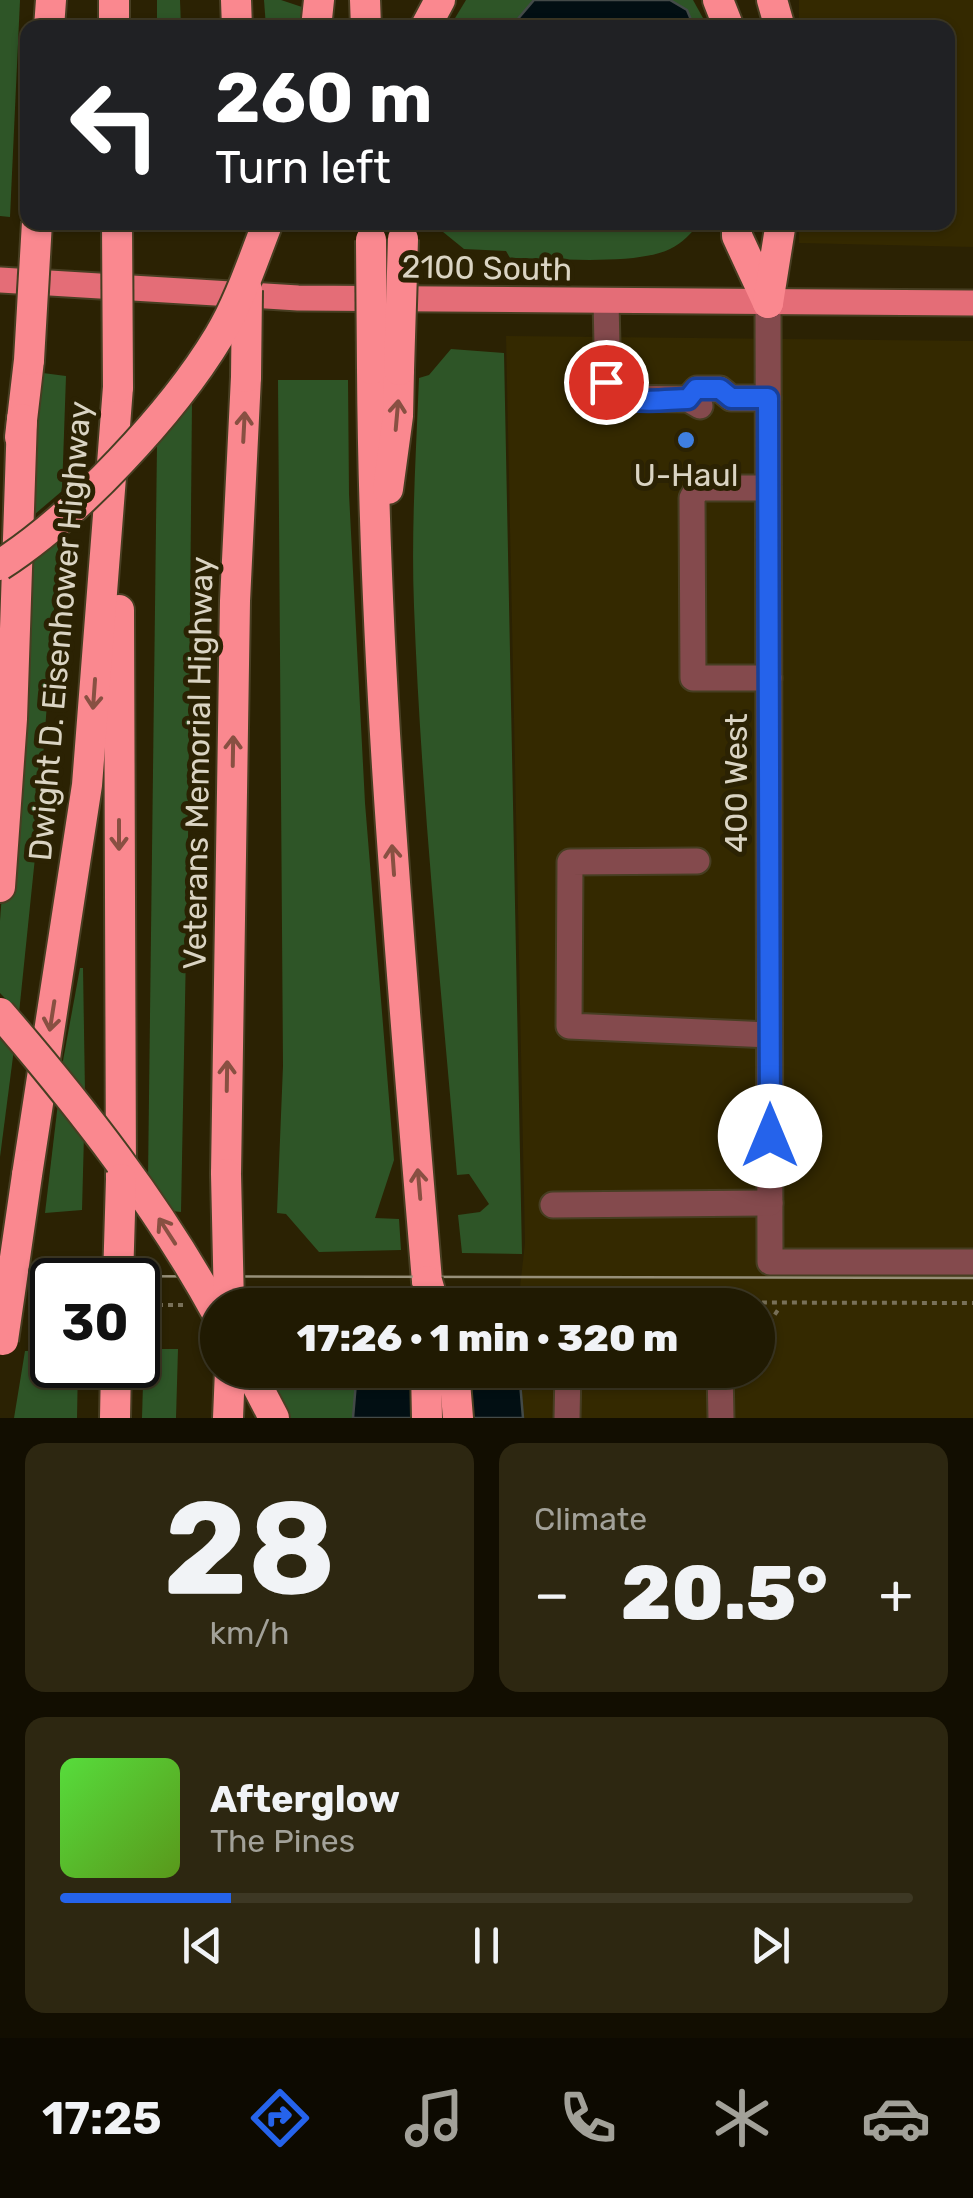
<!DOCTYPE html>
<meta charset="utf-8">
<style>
:root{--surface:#201a02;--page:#2d2711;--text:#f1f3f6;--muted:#a2a199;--line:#3d3824;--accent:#2563eb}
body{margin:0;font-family:Rubik,sans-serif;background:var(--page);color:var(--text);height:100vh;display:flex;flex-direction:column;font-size:38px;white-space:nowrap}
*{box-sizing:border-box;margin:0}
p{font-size:32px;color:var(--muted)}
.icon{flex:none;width:55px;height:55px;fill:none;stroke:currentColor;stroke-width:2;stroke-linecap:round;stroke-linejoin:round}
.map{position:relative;height:1418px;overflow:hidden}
.sheet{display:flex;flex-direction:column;gap:25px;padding:25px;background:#120e01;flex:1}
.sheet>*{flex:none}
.guide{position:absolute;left:20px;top:20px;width:935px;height:210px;border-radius:20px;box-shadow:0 2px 8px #0004,0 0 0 2px var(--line);background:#202124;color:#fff;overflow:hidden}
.speed{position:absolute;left:30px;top:1258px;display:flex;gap:20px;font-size:50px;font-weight:700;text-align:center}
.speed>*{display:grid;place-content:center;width:130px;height:130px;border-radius:50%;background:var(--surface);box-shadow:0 2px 8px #0004,0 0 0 2px var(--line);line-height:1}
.speed .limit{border:5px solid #111;border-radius:15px;background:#fff;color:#111}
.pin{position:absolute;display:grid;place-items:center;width:85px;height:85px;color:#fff;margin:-42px;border:5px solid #fff;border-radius:50%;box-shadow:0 2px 10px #0007}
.me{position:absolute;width:110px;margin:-55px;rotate:0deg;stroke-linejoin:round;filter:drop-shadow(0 0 8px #0008)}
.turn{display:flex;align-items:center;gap:35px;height:210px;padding:0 30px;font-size:45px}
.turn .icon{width:130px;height:130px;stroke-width:2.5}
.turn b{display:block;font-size:70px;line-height:85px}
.big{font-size:75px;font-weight:800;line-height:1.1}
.sheet .widget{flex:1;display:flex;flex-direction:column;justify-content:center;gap:15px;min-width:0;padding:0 35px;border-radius:20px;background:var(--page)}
.sheet .dial{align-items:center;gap:0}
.dial b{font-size:130px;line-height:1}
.song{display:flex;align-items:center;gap:30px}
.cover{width:120px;height:120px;border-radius:15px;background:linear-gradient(135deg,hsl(110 70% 55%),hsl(90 70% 35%))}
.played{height:10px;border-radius:5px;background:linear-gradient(90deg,var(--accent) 20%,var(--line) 20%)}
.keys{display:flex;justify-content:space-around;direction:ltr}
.heat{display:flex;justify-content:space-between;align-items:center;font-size:55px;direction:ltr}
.sheet .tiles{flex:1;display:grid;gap:25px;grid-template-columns:1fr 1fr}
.widget:last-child{grid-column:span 2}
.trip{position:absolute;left:200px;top:1288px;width:575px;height:100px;border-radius:50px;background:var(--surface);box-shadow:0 2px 8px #0004,0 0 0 2px var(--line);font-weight:800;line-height:100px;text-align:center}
.tab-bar{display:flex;height:160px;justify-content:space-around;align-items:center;background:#0d0a01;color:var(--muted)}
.tab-bar .icon{width:70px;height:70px}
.tab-bar .on{color:var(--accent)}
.tab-bar b{font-size:45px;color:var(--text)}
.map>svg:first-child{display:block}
.built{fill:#342900}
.green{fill:#2e5527}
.water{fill:#020f13;stroke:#434a48;stroke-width:2.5}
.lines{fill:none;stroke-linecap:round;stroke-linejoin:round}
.minor-casing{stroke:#473e22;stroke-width:29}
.major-casing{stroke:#473e22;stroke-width:29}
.highway-casing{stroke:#473e22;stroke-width:34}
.path{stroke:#787058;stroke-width:4;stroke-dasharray:5 5;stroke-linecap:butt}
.minor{stroke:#844a4d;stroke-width:25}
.major{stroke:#e46d77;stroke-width:25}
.highway{stroke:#fa888f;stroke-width:30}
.tram{stroke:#979079;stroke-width:2.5}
.highway-bridge-casing{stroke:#473e22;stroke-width:34;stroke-linecap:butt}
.highway-bridge{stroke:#fa888f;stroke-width:30}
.oneway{stroke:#885042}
.route-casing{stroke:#184099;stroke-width:25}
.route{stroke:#2563eb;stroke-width:18}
.shop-dot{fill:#3f7fe0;stroke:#2b2203;stroke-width:4}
.labels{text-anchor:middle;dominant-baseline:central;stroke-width:10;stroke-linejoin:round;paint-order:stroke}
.street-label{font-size:32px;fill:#dad4c3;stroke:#2b2203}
.poi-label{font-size:32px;fill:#dad4c3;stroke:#2b2203}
</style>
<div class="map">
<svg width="973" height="1418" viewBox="0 0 973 1418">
<rect width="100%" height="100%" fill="#2b2203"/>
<g class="built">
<path d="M799 0H973V247L799 243V223L948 222V28L799 27Z"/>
<path d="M506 336 973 341V1418H523L519 1370H758V1305H518L525 1243Z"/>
</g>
<g class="green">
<path d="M0 0H20L10 217 0 216Z"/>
<path d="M157 0H180L181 27H157Z"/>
<path d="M264 0H281L302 7 299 27H266Z"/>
<path d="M466 0H693L708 27 449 28Z"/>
<path d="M432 223H700C691 233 683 243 670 249 635 266 551 258 510 258L506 251 464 249Z"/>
<path d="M451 349 504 353 522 1254 462 1253 458 1215 480 1212 489 1204 469 1174 457 1175C441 986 421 796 414 606 411 530 416 454 419 378L429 375Z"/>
<path d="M35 372 66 376 62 491 28 520Z"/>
<path d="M278 380H348L349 494 365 803 394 1160 375 1218 399 1219 401 1250 319 1252 286 1214 277 1213 283 1066Z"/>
<path d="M192 400 188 844 181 1212 172 1211 148 1179 157 445Z"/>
<path d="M59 542 37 838 19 1013 0 993V921L26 567Z"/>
<path d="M80 968H83L85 1093 62 1066Z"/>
<path d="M0 1033 14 1049 0 1157Z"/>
<path d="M58 1103 84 1135 82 1210 45 1213Z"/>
<path d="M144 1349H178L176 1418H142Z"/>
<path d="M52 1350V1365H78L77 1418H14L25 1351Z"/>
<path d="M273 1370H357L353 1418H289L273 1384Z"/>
</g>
<g class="water">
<path d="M534 0H670L687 10 694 27H511Z"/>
<path d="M357 1370H519L523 1418H353Z"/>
</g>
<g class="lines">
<defs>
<g id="minor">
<path d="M606 301 608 389 621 398 688 399 700 406"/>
<path d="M768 303 770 1262H973"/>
<path d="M688 399 697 389H720L731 398H768"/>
<path d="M768 488H698L692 498 693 678H769"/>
<path d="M697 861 570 862 569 1026 769 1035"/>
<path d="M553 1205 770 1203"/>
<path d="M720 1370 721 1418"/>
<path d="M567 1418 568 1370"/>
</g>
<path id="major" d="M0 280 298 298 973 303"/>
<g id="highway">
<path d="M114 0V28"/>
<path d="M236 0 237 28"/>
<path d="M365 0 366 28"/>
<path d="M718 0 729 28"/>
<path d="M772 0 780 28"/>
<path d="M49 28 51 0"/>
<path d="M316 28 319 0"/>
<path d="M425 28 440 0"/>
<path d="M737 222V236L768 303"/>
<path d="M768 303 781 222"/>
<path d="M372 369C374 674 402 977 427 1281"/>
<path d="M20 437 29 360"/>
<path d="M388 489 398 416 399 370"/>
<path d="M119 610 121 1179"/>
<path d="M0 887 12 719 22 419"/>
<path d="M226 1174 235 601 246 377"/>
<path d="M27 1175 87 785 118 387"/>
<path d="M249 1370 274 1418"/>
<path d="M426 1370 427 1418"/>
<path d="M454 1370 458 1418"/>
<path d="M115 1418 116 1365"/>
<path d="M228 1418 230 1370"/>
</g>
</defs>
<use href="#minor" class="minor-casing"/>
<use href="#major" class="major-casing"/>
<use href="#highway" class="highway-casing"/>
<g class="path">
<path d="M32 1304 52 1305"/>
<path d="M138 1305H183"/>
<path d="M472 1305 533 1302 973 1303"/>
<path d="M758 1323 771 1320 780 1307"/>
</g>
<use href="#minor" class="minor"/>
<use href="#major" class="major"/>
<use href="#highway" class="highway"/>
<path class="tram" d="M0 1276 973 1278"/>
<defs>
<g id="highway-bridge">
<path d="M117 222 118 387"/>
<path d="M371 240 372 369"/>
<path d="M29 360 37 222"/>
<path d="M399 370 403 239"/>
<path d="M246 377 247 290"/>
<path d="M0 565C76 516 172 414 219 336 240 301 253 260 268 222"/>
<path d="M0 1013C81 1107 158 1205 218 1315"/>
<path d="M226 1174 229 1305"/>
<path d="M118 1280 121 1179"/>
<path d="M427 1281 434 1305"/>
<path d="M3 1340 27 1175"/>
</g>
</defs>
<use href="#highway-bridge" class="highway-bridge-casing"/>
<use href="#highway-bridge" class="highway-bridge"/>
</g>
<defs><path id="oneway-shaft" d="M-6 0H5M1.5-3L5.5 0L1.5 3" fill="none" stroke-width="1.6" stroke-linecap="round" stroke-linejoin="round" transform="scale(2.5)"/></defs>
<g class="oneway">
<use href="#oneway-shaft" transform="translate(397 415) rotate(-85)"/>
<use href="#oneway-shaft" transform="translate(244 427) rotate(-87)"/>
<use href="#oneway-shaft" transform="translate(94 694) rotate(94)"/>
<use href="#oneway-shaft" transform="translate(233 751) rotate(-89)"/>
<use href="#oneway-shaft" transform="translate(119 835) rotate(90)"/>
<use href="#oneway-shaft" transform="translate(393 860) rotate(-94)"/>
<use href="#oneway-shaft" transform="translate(52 1016) rotate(99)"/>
<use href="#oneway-shaft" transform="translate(227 1076) rotate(-89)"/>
<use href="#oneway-shaft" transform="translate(419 1184) rotate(-95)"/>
<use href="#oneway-shaft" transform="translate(167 1231) rotate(-123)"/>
</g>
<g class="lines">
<defs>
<path id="route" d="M606 382C617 409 663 399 688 399L696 389H720L731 398H768L770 1136"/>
</defs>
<use href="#route" class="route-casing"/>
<use href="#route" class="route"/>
</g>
<circle class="shop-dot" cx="686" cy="440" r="10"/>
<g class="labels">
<g class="street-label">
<text transform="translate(487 268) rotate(1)">2100 South</text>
<text transform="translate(60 631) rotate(-85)">Dwight D. Eisenhower Highway</text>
<text transform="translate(198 763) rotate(-89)">Veterans Memorial Highway</text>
<text transform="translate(736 783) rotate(-90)">400 West</text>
</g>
<g class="poi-label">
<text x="686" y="475">U-Haul</text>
</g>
</g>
</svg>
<div class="speed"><div class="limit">30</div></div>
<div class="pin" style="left:606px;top:382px;background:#d93025"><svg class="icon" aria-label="arrive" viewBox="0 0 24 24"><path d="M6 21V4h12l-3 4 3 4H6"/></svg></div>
<svg class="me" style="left:770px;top:1136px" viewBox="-20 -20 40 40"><circle r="19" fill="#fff"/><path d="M0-13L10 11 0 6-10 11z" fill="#2563eb"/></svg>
<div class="trip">17:26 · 1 min · 320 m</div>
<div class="guide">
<div class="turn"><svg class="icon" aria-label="left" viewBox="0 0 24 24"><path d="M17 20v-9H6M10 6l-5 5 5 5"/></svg><div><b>260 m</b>Turn left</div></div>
</div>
</div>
<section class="sheet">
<div class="tiles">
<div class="widget dial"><b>28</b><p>km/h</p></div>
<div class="widget"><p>Climate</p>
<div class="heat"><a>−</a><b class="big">20.5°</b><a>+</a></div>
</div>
<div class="widget">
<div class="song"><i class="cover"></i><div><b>Afterglow</b><p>The Pines</p></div></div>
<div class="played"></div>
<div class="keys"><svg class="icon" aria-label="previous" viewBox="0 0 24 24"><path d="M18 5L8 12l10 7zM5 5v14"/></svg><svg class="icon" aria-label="pause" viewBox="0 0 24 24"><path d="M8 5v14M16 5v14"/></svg><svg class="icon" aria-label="next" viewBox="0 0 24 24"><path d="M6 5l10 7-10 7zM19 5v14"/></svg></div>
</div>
</div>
</section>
<nav class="tab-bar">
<b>17:25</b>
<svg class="icon on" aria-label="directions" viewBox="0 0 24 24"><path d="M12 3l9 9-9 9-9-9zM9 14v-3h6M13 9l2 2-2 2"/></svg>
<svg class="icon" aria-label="music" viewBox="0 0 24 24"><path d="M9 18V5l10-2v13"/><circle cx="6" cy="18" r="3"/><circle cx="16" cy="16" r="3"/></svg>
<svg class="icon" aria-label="phone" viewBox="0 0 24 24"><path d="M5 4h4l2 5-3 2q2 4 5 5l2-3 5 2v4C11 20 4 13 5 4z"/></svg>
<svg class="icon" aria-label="climate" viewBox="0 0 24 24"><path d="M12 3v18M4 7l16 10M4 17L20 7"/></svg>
<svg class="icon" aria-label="car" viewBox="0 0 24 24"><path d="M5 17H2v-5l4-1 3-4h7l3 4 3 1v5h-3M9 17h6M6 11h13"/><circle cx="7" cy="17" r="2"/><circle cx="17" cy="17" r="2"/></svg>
</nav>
